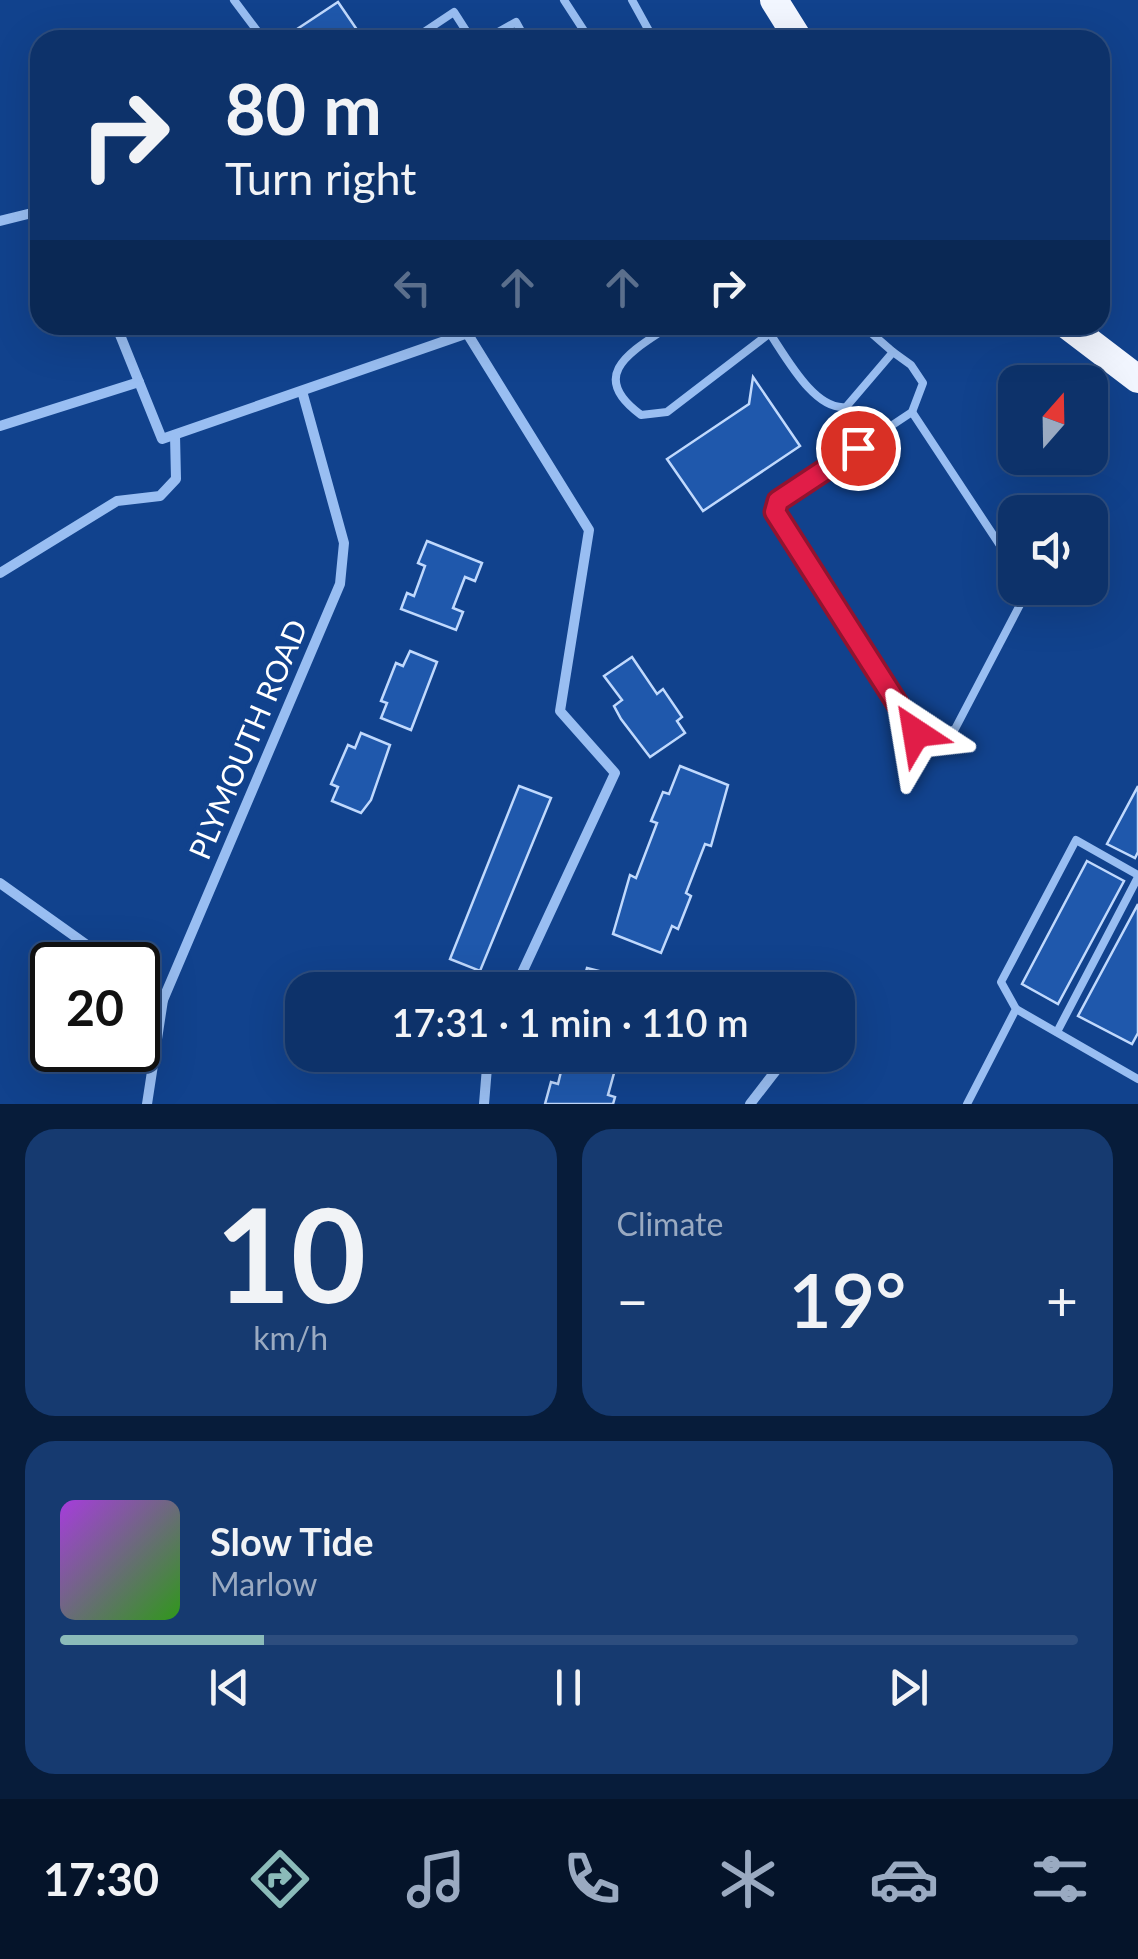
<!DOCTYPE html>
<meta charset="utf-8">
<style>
:root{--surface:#0d326a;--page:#163a70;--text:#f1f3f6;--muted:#9aaac1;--line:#2d4d7e;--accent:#8bbbb9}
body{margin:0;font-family:Lato,sans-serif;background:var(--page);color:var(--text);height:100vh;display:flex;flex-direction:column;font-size:38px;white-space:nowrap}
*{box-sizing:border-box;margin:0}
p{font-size:32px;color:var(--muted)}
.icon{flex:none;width:55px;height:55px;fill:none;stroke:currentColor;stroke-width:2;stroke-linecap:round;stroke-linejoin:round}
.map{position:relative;height:1104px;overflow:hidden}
.panel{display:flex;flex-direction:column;gap:25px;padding:25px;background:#071c3a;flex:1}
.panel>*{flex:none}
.top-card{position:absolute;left:30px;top:30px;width:1080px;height:305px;border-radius:30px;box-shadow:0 10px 40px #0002,0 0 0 2px var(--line);background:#0d326a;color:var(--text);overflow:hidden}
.needle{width:65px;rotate:20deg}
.tools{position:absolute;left:998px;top:365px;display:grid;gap:20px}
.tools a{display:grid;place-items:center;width:110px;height:110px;border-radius:20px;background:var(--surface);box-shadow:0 10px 40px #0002,0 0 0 2px var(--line);font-size:50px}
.speed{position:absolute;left:30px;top:942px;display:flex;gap:20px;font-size:50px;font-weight:700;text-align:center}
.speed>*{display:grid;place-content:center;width:130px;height:130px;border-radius:50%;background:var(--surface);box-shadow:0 10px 40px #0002,0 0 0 2px var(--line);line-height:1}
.speed .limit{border:5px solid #111;border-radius:15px;background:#fff;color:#111}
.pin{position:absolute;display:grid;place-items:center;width:85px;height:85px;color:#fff;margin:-42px;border:5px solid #fff;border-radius:50%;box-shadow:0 2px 10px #0007}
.me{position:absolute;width:110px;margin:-55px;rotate:327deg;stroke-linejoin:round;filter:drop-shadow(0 0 8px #0008)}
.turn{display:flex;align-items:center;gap:35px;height:210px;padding:0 30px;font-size:45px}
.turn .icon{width:130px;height:130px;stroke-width:2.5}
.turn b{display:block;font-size:70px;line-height:85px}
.lanes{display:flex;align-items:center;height:95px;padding:0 30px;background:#0003;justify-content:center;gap:50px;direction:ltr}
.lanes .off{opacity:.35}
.big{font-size:75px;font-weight:600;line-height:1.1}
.panel .card{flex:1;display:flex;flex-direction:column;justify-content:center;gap:15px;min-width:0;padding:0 35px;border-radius:30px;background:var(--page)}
.panel .dial{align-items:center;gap:0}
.dial b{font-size:130px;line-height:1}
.song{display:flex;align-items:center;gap:30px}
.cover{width:120px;height:120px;border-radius:15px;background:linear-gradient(135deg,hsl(280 70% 55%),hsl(110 70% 35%))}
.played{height:10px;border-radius:5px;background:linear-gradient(90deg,var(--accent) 20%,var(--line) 20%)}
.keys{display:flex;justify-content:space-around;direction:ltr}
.heat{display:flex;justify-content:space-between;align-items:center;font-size:55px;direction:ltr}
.panel .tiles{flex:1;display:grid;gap:25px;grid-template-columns:1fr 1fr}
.card:last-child{grid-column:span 2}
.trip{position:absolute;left:285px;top:972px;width:570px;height:100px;border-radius:30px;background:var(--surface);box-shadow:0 10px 40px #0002,0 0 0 2px var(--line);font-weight:600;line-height:100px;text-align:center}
.dock{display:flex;height:160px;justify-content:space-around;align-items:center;background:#05142a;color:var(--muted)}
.dock .icon{width:70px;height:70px}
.dock .active{color:var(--accent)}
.dock b{font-size:45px;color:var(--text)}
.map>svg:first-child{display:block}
.building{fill:#1f58ac;stroke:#c0d9fd;stroke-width:2.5}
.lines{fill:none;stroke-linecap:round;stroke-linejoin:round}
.service{stroke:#99bef2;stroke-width:8}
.minor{stroke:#99bef2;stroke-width:10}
.trunk{stroke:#f2f6ff;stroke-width:28}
.route-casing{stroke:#92132f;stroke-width:25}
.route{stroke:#e11d48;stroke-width:18}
.labels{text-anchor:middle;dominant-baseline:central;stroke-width:10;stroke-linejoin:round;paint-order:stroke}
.street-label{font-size:30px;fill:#fff;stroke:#11428d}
</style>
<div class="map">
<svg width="1138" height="1104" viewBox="0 0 1138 1104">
<rect width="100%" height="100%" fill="#11428d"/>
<g class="building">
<path d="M338 2 364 40 282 39Z"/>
<path d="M753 377 800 446 703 511 667 459 749 404Z"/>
<path d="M427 541 482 563 475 581 465 577 453 608 463 612 456 630 401 609 407 593 414 596 425 566 418 563Z"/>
<path d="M410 651 437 662 411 730 381 718 387 703 381 701 396 663 403 666Z"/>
<path d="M632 657 657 694 663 689 682 717 677 721 685 733 650 757 621 719 614 706 622 700 604 676Z"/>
<path d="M361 733 390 745 371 800 361 813 332 801 338 787 331 784 348 745 355 748Z"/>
<path d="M680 766 728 785 711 846 705 844 686 893 691 896 678 929 672 926 661 953 613 934 630 875 636 878 657 823 651 821 663 792 669 794Z"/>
<path d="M519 786 551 798 480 971 450 959Z"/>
<path d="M1138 786V852L1135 858 1107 844Z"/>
<path d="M1087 861 1124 881 1058 1004 1022 984Z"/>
<path d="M1138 904V1033L1132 1044 1078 1016Z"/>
<path d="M587 968 638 981 635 990H581Z"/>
<path d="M565 1055H619L608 1095 615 1097 613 1104H545L551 1082 558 1084Z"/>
</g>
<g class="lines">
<g class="service">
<path d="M234 0 264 40"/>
<path d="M564 0 590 40"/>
<path d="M632 0 654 40"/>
<path d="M412 40 454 12 472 40"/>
<path d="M484 40 516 22 526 40"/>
<path d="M39 211 40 176"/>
<path d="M671 325C634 350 585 374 641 415L667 412 770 333"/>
<path d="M764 325C782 349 812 411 846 407L893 352 862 325"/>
<path d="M893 352 911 365 923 383 912 412 778 501 775 512 916 733 932 737 955 729 1023 599V588"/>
<path d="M912 412 1015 568"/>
<path d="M1016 1009 1138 1079"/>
<path d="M1057 1032 1138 877"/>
<path d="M967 1104 1016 1009 1001 982 1076 840 1138 875"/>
</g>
<g class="minor">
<path d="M0 221 40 211"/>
<path d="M116 325 162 439 491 325"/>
<path d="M467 333 589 530 560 711 615 773 514 990"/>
<path d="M0 426 139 382"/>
<path d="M0 573 117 501 160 496 176 479 175 435"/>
<path d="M0 883 115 965"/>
<path d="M138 981 163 1000"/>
<path d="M822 990 824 988"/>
<path d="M147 1104 163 1000 340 584 344 543 302 391"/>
<path d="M484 1104 488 1055"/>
<path d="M750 1104 788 1055"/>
</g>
<g class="trunk">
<path d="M774 0 799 40"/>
<path d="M1067 325 1138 379"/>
</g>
</g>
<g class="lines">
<defs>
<path id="route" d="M858 448 778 501 775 512 916 733"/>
</defs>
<use href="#route" class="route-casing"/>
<use href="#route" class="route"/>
</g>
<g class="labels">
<g class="street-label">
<text transform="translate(247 739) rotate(-67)">PLYMOUTH ROAD</text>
</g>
</g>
</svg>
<div class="tools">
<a><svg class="needle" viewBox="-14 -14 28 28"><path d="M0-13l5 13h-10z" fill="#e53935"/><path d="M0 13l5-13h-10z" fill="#9aaac1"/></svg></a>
<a><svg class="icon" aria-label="sound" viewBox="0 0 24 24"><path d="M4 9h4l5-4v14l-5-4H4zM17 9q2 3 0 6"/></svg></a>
</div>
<div class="speed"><div class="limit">20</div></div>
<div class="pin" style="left:858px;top:448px;background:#d93025"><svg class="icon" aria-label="arrive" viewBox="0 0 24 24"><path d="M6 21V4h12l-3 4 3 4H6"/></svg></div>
<svg class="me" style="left:916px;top:733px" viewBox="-20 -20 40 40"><path d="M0-17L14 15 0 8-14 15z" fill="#e11d48" stroke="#fff" stroke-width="4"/></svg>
<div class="trip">17:31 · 1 min · 110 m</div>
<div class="top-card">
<div class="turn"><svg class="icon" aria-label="right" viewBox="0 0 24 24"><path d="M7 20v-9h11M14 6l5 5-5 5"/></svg><div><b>80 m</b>Turn right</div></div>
<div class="lanes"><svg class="icon off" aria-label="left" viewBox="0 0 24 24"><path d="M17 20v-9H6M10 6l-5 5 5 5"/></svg><svg class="icon off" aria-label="ahead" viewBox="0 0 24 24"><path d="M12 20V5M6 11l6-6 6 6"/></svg><svg class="icon off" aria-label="ahead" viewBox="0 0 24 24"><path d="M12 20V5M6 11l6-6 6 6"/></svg><svg class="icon" aria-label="right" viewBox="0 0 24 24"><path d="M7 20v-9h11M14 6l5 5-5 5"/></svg></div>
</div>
</div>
<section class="panel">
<div class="tiles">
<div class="card dial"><b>10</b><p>km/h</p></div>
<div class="card"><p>Climate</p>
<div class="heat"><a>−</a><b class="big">19°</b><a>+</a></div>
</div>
<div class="card">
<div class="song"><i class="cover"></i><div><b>Slow Tide</b><p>Marlow</p></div></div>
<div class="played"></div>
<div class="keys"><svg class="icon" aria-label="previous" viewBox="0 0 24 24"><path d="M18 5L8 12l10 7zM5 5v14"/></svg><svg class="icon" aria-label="pause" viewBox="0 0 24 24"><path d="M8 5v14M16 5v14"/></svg><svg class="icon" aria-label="next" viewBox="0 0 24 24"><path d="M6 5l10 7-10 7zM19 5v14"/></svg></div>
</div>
</div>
</section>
<nav class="dock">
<b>17:30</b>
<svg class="icon active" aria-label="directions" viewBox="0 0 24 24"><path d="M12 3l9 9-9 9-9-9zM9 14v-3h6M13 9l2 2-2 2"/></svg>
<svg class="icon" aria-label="music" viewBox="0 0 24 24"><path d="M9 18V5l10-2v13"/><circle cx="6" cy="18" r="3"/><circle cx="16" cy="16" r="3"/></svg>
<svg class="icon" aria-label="phone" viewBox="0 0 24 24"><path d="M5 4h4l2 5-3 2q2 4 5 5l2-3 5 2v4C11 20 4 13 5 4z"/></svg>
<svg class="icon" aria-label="climate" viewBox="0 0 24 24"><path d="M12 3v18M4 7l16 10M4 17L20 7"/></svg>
<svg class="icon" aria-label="car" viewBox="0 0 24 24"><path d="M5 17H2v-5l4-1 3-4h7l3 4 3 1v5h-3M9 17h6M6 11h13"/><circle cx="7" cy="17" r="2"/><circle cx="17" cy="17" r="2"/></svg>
<svg class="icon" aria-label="filters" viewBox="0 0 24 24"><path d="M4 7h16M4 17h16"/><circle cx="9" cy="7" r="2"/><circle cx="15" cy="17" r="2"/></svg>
</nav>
